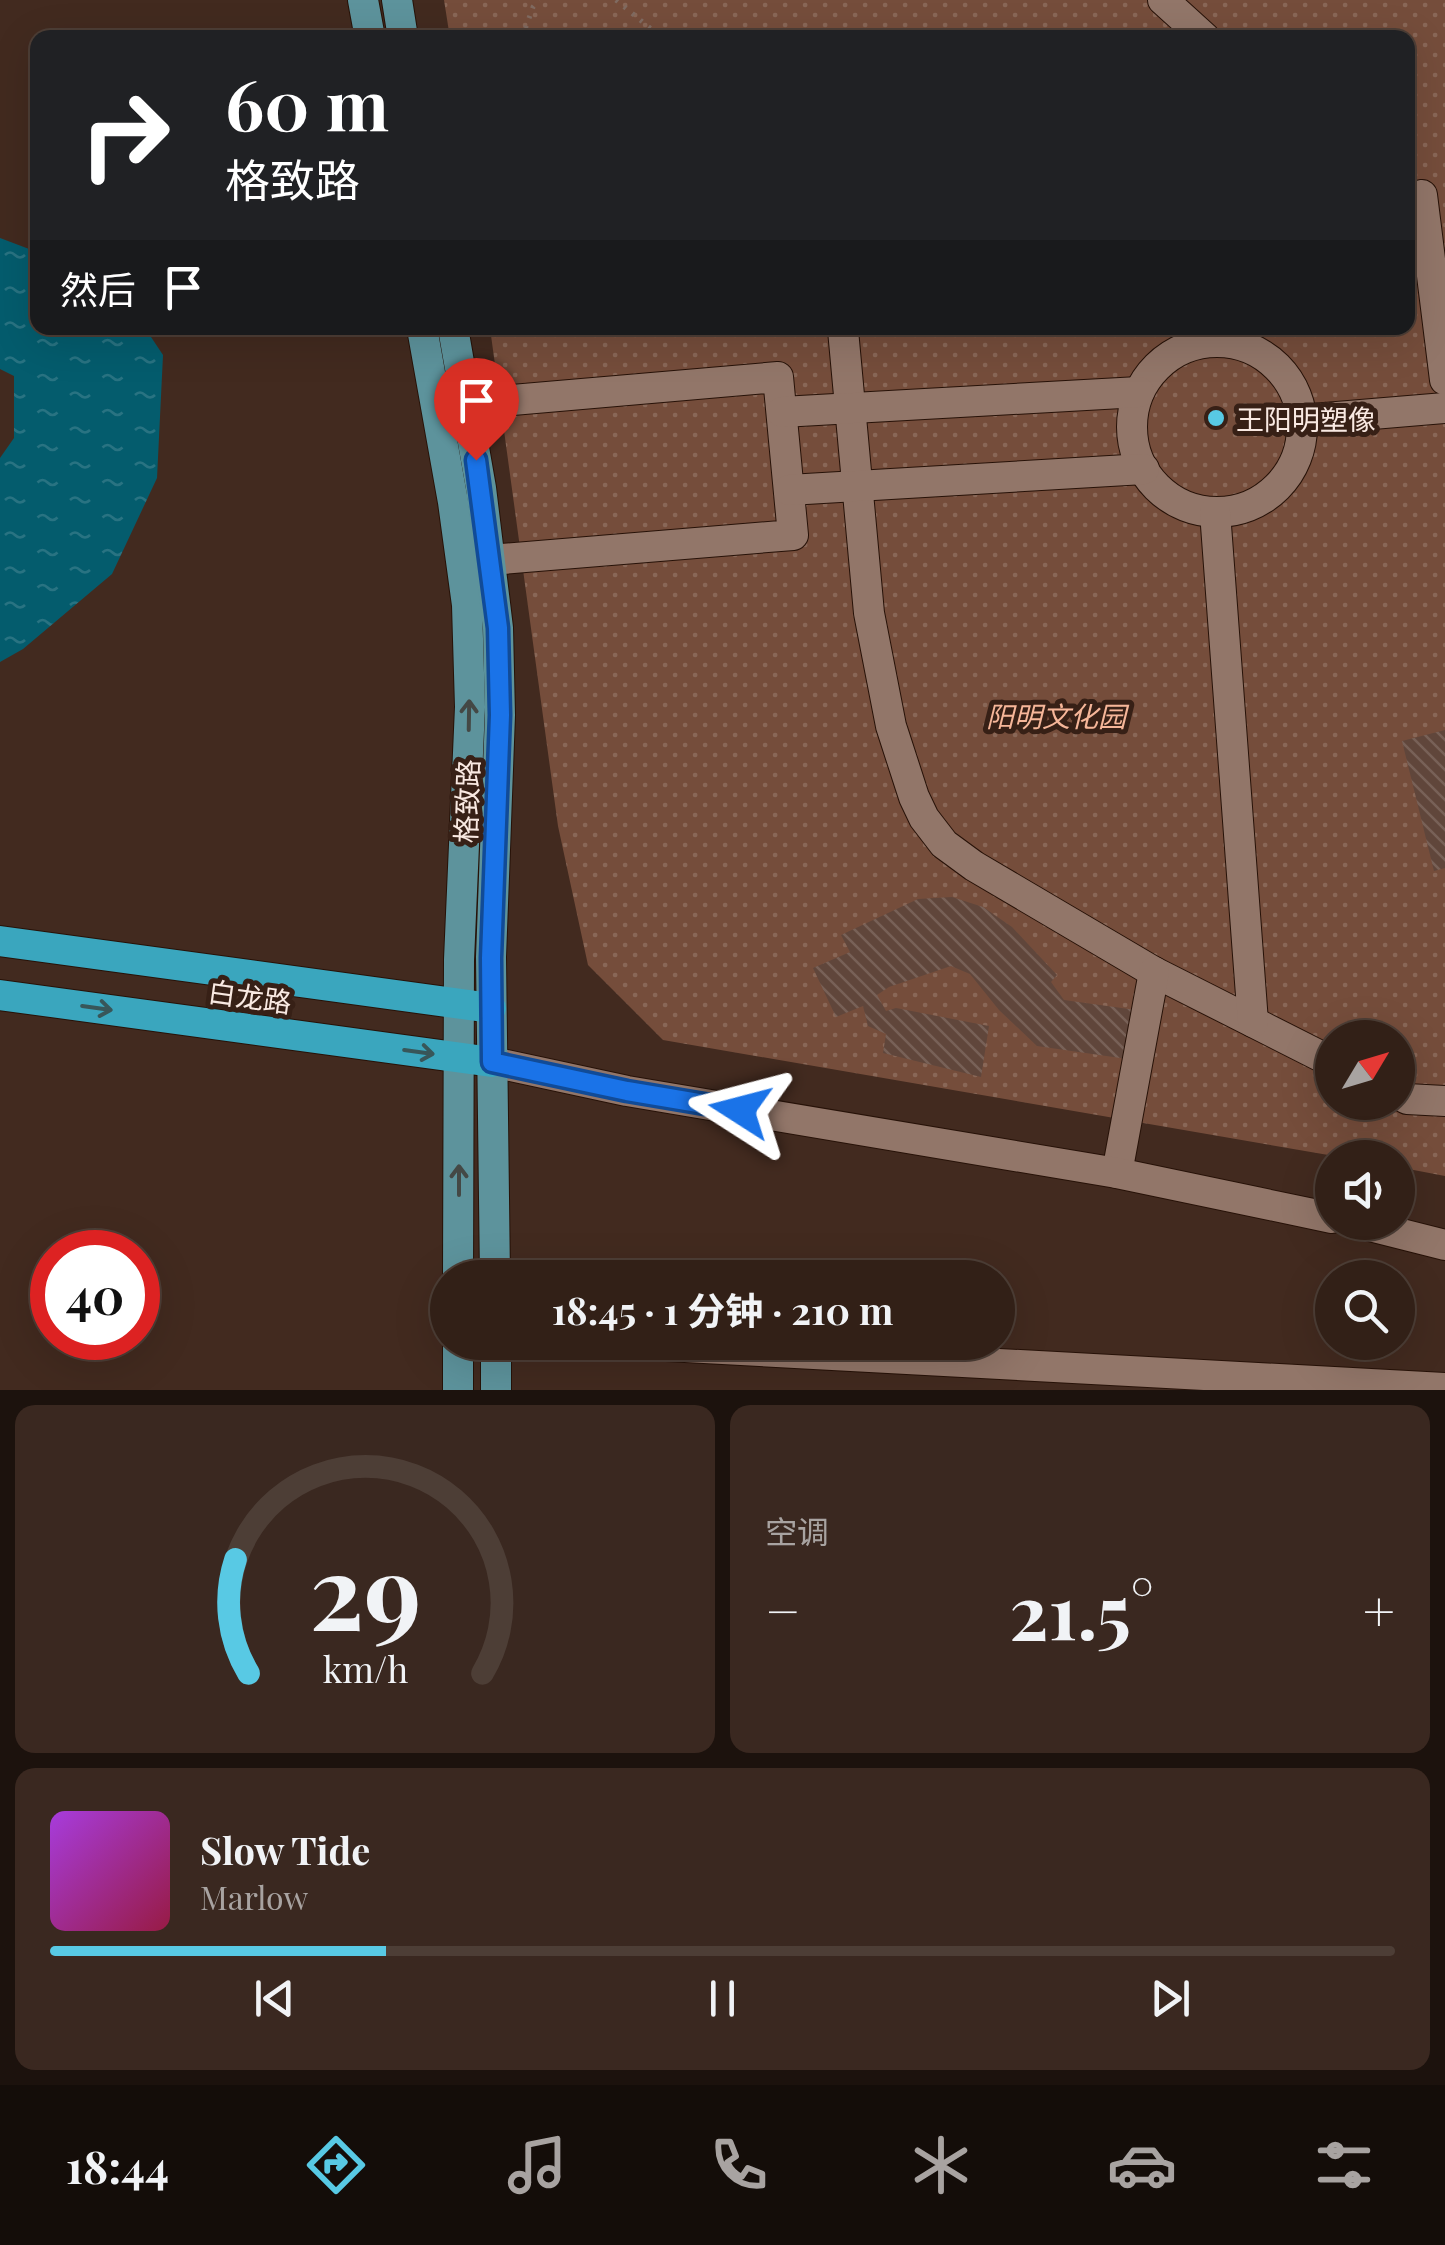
<!DOCTYPE html>
<html lang="zh">
<meta charset="utf-8">
<style>
:root{--surface:#322017;--page:#3a2820;--text:#f1f3f6;--muted:#a8a3a1;--line:#4d3e36;--accent:#58c9e4}
body{margin:0;font-family:"Playfair Display","Noto Sans SC",serif;background:var(--page);color:var(--text);height:100vh;display:flex;flex-direction:column;font-size:38px;white-space:nowrap}
*{box-sizing:border-box;margin:0}
p{font-size:32px;color:var(--muted)}
.icon{flex:none;width:55px;height:55px;fill:none;stroke:currentColor;stroke-width:2;stroke-linecap:round;stroke-linejoin:round}
.map{position:relative;height:1390px;overflow:hidden}
.details{display:flex;flex-direction:column;gap:15px;padding:15px;background:#1c120d;flex:1}
.details>*{flex:none}
.guide{position:absolute;left:30px;top:30px;width:1385px;height:305px;border-radius:20px;box-shadow:0 10px 40px #0002,0 0 0 2px var(--line);background:#202124;color:#fff;overflow:hidden}
.needle{width:65px;rotate:52deg}
.fabs{position:absolute;left:1315px;top:1020px;display:grid;gap:20px}
.fabs a{display:grid;place-items:center;width:100px;height:100px;border-radius:50%;background:var(--surface);box-shadow:0 10px 40px #0002,0 0 0 2px var(--line);font-size:50px}
.speed{position:absolute;left:30px;top:1230px;display:flex;gap:20px;font-size:50px;font-weight:700;text-align:center}
.speed>*{display:grid;place-content:center;width:130px;height:130px;border-radius:50%;background:var(--surface);box-shadow:0 10px 40px #0002,0 0 0 2px var(--line);line-height:1}
.speed .limit{border:15px solid #d22;background:#fff;color:#111}
.pin{position:absolute;display:grid;place-items:center;width:85px;height:85px;color:#fff;margin:-102px -42px;border-radius:50% 50% 50% 0;rotate:-45deg;box-shadow:0 0 10px #0007}
.pin .icon{rotate:45deg}
.me{position:absolute;width:110px;margin:-55px;rotate:279deg;stroke-linejoin:round;filter:drop-shadow(0 0 8px #0008)}
.turn{display:flex;align-items:center;gap:35px;height:210px;padding:0 30px;font-size:45px}
.turn .icon{width:130px;height:130px;stroke-width:2.5}
.turn b{display:block;font-size:70px;line-height:85px}
.then{display:flex;align-items:center;height:95px;padding:0 30px;background:#0003;gap:20px;font-size:38px}
.big{font-size:75px;font-weight:700;line-height:1.1}
.details .card{flex:1;display:flex;flex-direction:column;justify-content:center;gap:15px;min-width:0;padding:0 35px;border-radius:20px;background:var(--page)}
.details .dial{align-items:center;gap:0}
.dial svg{height:260px;overflow:visible;fill:none;stroke:var(--line);stroke-width:7;stroke-linecap:round;text-anchor:middle}
.dial text{fill:var(--text);stroke:none}
.song{display:flex;align-items:center;gap:30px}
.cover{width:120px;height:120px;border-radius:15px;background:linear-gradient(135deg,hsl(280 70% 55%),hsl(340 70% 35%))}
.played{height:10px;border-radius:5px;background:linear-gradient(90deg,var(--accent) 25%,var(--line) 25%)}
.keys{display:flex;justify-content:space-around;direction:ltr}
.heat{display:flex;justify-content:space-between;align-items:center;font-size:55px;direction:ltr}
.details .tiles{flex:1;display:grid;gap:15px;grid-template-columns:1fr 1fr}
.card:last-child{grid-column:span 2}
.trip{position:absolute;left:430px;top:1260px;width:585px;height:100px;border-radius:50px;background:var(--surface);box-shadow:0 10px 40px #0002,0 0 0 2px var(--line);font-weight:700;line-height:100px;text-align:center}
.menu{display:flex;height:160px;justify-content:space-around;align-items:center;background:#140d09;color:var(--muted)}
.menu .icon{width:70px;height:70px}
.menu .active{color:var(--accent)}
.menu b{font-size:45px;color:var(--text)}
.map>svg:first-child{display:block}
.park{fill:url(#park-dots);fill-rule:evenodd}
.water{fill:url(#water-ripples)}
.building{fill:url(#building-back-hatch)}
.lines{fill:none;stroke-linecap:round;stroke-linejoin:round}
.street-casing{stroke:#271208;stroke-width:32}
.secondary-casing{stroke:#271208;stroke-width:32}
.primary-casing{stroke:#271208;stroke-width:32}
.highway-casing{stroke:#271208;stroke-width:32}
.path{stroke:#806b61;stroke-width:5;stroke-dasharray:2.5 8;stroke-linecap:butt}
.street{stroke:#927669;stroke-width:30}
.secondary{stroke:#927669;stroke-width:30}
.primary{stroke:#5d939c;stroke-width:30}
.highway{stroke:#3aa6be;stroke-width:30}
.oneway{stroke:#444845}
.oneway2{stroke:#385659}
.route-casing{stroke:#114b97;stroke-width:25}
.route{stroke:#1a73e8;stroke-width:18}
.poi-dot{fill:#58c9e4;stroke:#372016;stroke-width:4}
.labels{text-anchor:middle;dominant-baseline:central;stroke-width:10;stroke-linejoin:round;paint-order:stroke}
.poi-label{font-size:28px;fill:#f9e9e2;stroke:#372016;text-anchor:start}
.park-label{font-size:28px;font-style:italic;fill:#f6b699;stroke:#372016}
.street-label{font-size:28px;fill:#f9e9e2;stroke:#372016}
</style>
<div class="map">
<svg width="1445" height="1390" viewBox="0 0 1445 1390">
<defs>
<pattern id="park-dots" width="8" height="8" patternUnits="userSpaceOnUse" patternTransform="scale(2.5)"><rect width="8" height="8" fill="#754d3b"/><path d="M2 2h.1M6 6h.1" fill="none" stroke="#896757" stroke-width="1.8" stroke-linecap="round"/></pattern>
<pattern id="water-ripples" width="26" height="14" patternUnits="userSpaceOnUse" patternTransform="scale(2.5)"><rect width="26" height="14" fill="#045c6d"/><path d="M2 4q2-2 4 0t4 0M15 11q2-2 4 0t4 0" fill="none" stroke="#297382"/></pattern>
<pattern id="building-back-hatch" width="6" height="6" patternUnits="userSpaceOnUse" patternTransform="scale(2.5)"><rect width="6" height="6" fill="#60463b"/><path d="M-1 5l2 2M0 0l6 6M5-1l2 2" fill="none" stroke="#786157"/></pattern>
</defs>
<rect width="100%" height="100%" fill="#422a1f"/>
<path class="park" d="M444 0H1445V1176L1398 1167V1158L1340 1157 663 1040 588 965 558 826 490 328H1408V38H450ZM1332 1038H1398V1102H1332Z"/>
<path class="water" d="M0 238 37 252 38 328H145L163 355 157 478 112 574 23 649 0 662V458L14 438V376L0 369Z"/>
<g class="building">
<path d="M1445 730V868L1434 871 1402 741Z"/>
<path d="M952 897 983 907 1012 927 1057 975 1051 982 1064 1000 1136 1010 1127 1059 1037 1046 999 1010 970 974 951 966 889 987 877 995 886 1011 896 1008 989 1026 981 1077 883 1053 886 1034 868 1026 863 1006 836 1017 813 968 850 952 841 935 918 899Z"/>
</g>
<g class="lines">
<defs>
<g id="street">
<path d="M1163 0 1205 38"/>
<path d="M1422 195 1445 380"/>
<path d="M843 330 869 613 891 726 914 797 924 818 944 844 974 866 1154 972 1332 1062"/>
<circle cx="1217" cy="427" r="85"/>
<path d="M466 404 778 377 793 535 490 560"/>
<path d="M782 412 1139 392"/>
<path d="M1301 420 1445 408"/>
<path d="M789 490 1144 469"/>
<path d="M1215 512 1253 1022"/>
<path d="M1398 1094 1407 1099 1445 1101"/>
<path d="M1117 1173 1154 972"/>
</g>
<g id="secondary">
<path d="M492 1062 627 1091 1117 1173 1332 1218"/>
<path d="M1354 1222 1445 1245"/>
<path d="M592 1342 1445 1388"/>
</g>
<g id="primary">
<path d="M363 0 370 38"/>
<path d="M397 0 403 38"/>
<path d="M422 328 453 502 467 605 470 707 459 960 458 1278"/>
<path d="M453 328 481 488 498 628 500 715 491 957 495 1278"/>
<path d="M496 1342V1390"/>
<path d="M458 1390V1342"/>
</g>
<g id="highway">
<path d="M0 941 491 1008"/>
<path d="M0 995 492 1062"/>
</g>
</defs>
<use href="#street" class="street-casing"/>
<use href="#secondary" class="secondary-casing"/>
<use href="#primary" class="primary-casing"/>
<use href="#highway" class="highway-casing"/>
<g class="path">
<path d="M616 0 662 38"/>
<path d="M522 38 533 7 539 0"/>
</g>
<use href="#street" class="street"/>
<use href="#secondary" class="secondary"/>
<use href="#primary" class="primary"/>
<use href="#highway" class="highway"/>
</g>
<defs><path id="oneway-shaft" d="M-6 0H5M1.5-3L5.5 0L1.5 3" fill="none" stroke-width="1.6" stroke-linecap="round" stroke-linejoin="round" transform="scale(2.5)"/></defs>
<g class="oneway">
<use href="#oneway-shaft" transform="translate(469 715) rotate(-89)"/>
<use href="#oneway-shaft" transform="translate(459 1180) rotate(-90)"/>
</g>
<g class="oneway2">
<use href="#oneway-shaft" transform="translate(97 1008) rotate(8)"/>
<use href="#oneway-shaft" transform="translate(419 1052) rotate(8)"/>
</g>
<g class="lines">
<defs>
<path id="route" d="M476 460 498 628 500 715 491 958 492 1062 627 1091 740 1110"/>
</defs>
<use href="#route" class="route-casing"/>
<use href="#route" class="route"/>
</g>
<circle class="poi-dot" cx="1216" cy="418" r="10"/>
<g class="labels">
<g class="poi-label">
<text x="1236" y="418">王阳明塑像</text>
</g>
<g class="park-label">
<text x="1056" y="715">阳明文化园</text>
</g>
<g class="street-label">
<text transform="translate(466 801) rotate(-88)">格致路</text>
<text transform="translate(250 996) rotate(8)">白龙路</text>
</g>
</g>
</svg>
<div class="fabs">
<a><svg class="needle" viewBox="-14 -14 28 28"><path d="M0-13l5 13h-10z" fill="#e53935"/><path d="M0 13l5-13h-10z" fill="#a8a3a1"/></svg></a>
<a><svg class="icon" aria-label="sound" viewBox="0 0 24 24"><path d="M4 9h4l5-4v14l-5-4H4zM17 9q2 3 0 6"/></svg></a>
<a><svg class="icon" aria-label="search" viewBox="0 0 24 24"><circle cx="10" cy="10" r="6"/><path d="M15 15l6 6"/></svg></a>
</div>
<div class="speed"><div class="limit">40</div></div>
<div class="pin" style="left:476px;top:460px;background:#d93025"><svg class="icon" aria-label="arrive" viewBox="0 0 24 24"><path d="M6 21V4h12l-3 4 3 4H6"/></svg></div>
<svg class="me" style="left:740px;top:1110px" viewBox="-20 -20 40 40"><path d="M0-17L14 15 0 8-14 15z" fill="#1a73e8" stroke="#fff" stroke-width="4"/></svg>
<div class="trip">18:45 · 1 分钟 · 210 m</div>
<div class="guide">
<div class="turn"><svg class="icon" aria-label="right" viewBox="0 0 24 24"><path d="M7 20v-9h11M14 6l5 5-5 5"/></svg><div><b>60 m</b>格致路</div></div>
<div class="then">然后<svg class="icon" aria-label="arrive" viewBox="0 0 24 24"><path d="M6 21V4h12l-3 4 3 4H6"/></svg></div>
</div>
</div>
<section class="details">
<div class="tiles">
<div class="card dial"><svg viewBox="0 0 100 80">
<path d="M14 69A42 42 0 1 1 86 69"/>
<path d="M14 69A42 42 0 0 1 10 34" stroke="#58c9e4"/>
<text x="50" y="56" font-size="32" font-weight="700">29</text>
<text x="50" y="72" font-size="11">km/h</text>
</svg></div>
<div class="card"><p>空调</p>
<div class="heat"><a>−</a><b class="big">21.5°</b><a>+</a></div>
</div>
<div class="card">
<div class="song"><i class="cover"></i><div><b>Slow Tide</b><p>Marlow</p></div></div>
<div class="played"></div>
<div class="keys"><svg class="icon" aria-label="previous" viewBox="0 0 24 24"><path d="M18 5L8 12l10 7zM5 5v14"/></svg><svg class="icon" aria-label="pause" viewBox="0 0 24 24"><path d="M8 5v14M16 5v14"/></svg><svg class="icon" aria-label="next" viewBox="0 0 24 24"><path d="M6 5l10 7-10 7zM19 5v14"/></svg></div>
</div>
</div>
</section>
<nav class="menu">
<b>18:44</b>
<svg class="icon active" aria-label="directions" viewBox="0 0 24 24"><path d="M12 3l9 9-9 9-9-9zM9 14v-3h6M13 9l2 2-2 2"/></svg>
<svg class="icon" aria-label="music" viewBox="0 0 24 24"><path d="M9 18V5l10-2v13"/><circle cx="6" cy="18" r="3"/><circle cx="16" cy="16" r="3"/></svg>
<svg class="icon" aria-label="phone" viewBox="0 0 24 24"><path d="M5 4h4l2 5-3 2q2 4 5 5l2-3 5 2v4C11 20 4 13 5 4z"/></svg>
<svg class="icon" aria-label="climate" viewBox="0 0 24 24"><path d="M12 3v18M4 7l16 10M4 17L20 7"/></svg>
<svg class="icon" aria-label="car" viewBox="0 0 24 24"><path d="M5 17H2v-5l4-1 3-4h7l3 4 3 1v5h-3M9 17h6M6 11h13"/><circle cx="7" cy="17" r="2"/><circle cx="17" cy="17" r="2"/></svg>
<svg class="icon" aria-label="filters" viewBox="0 0 24 24"><path d="M4 7h16M4 17h16"/><circle cx="9" cy="7" r="2"/><circle cx="15" cy="17" r="2"/></svg>
</nav>
